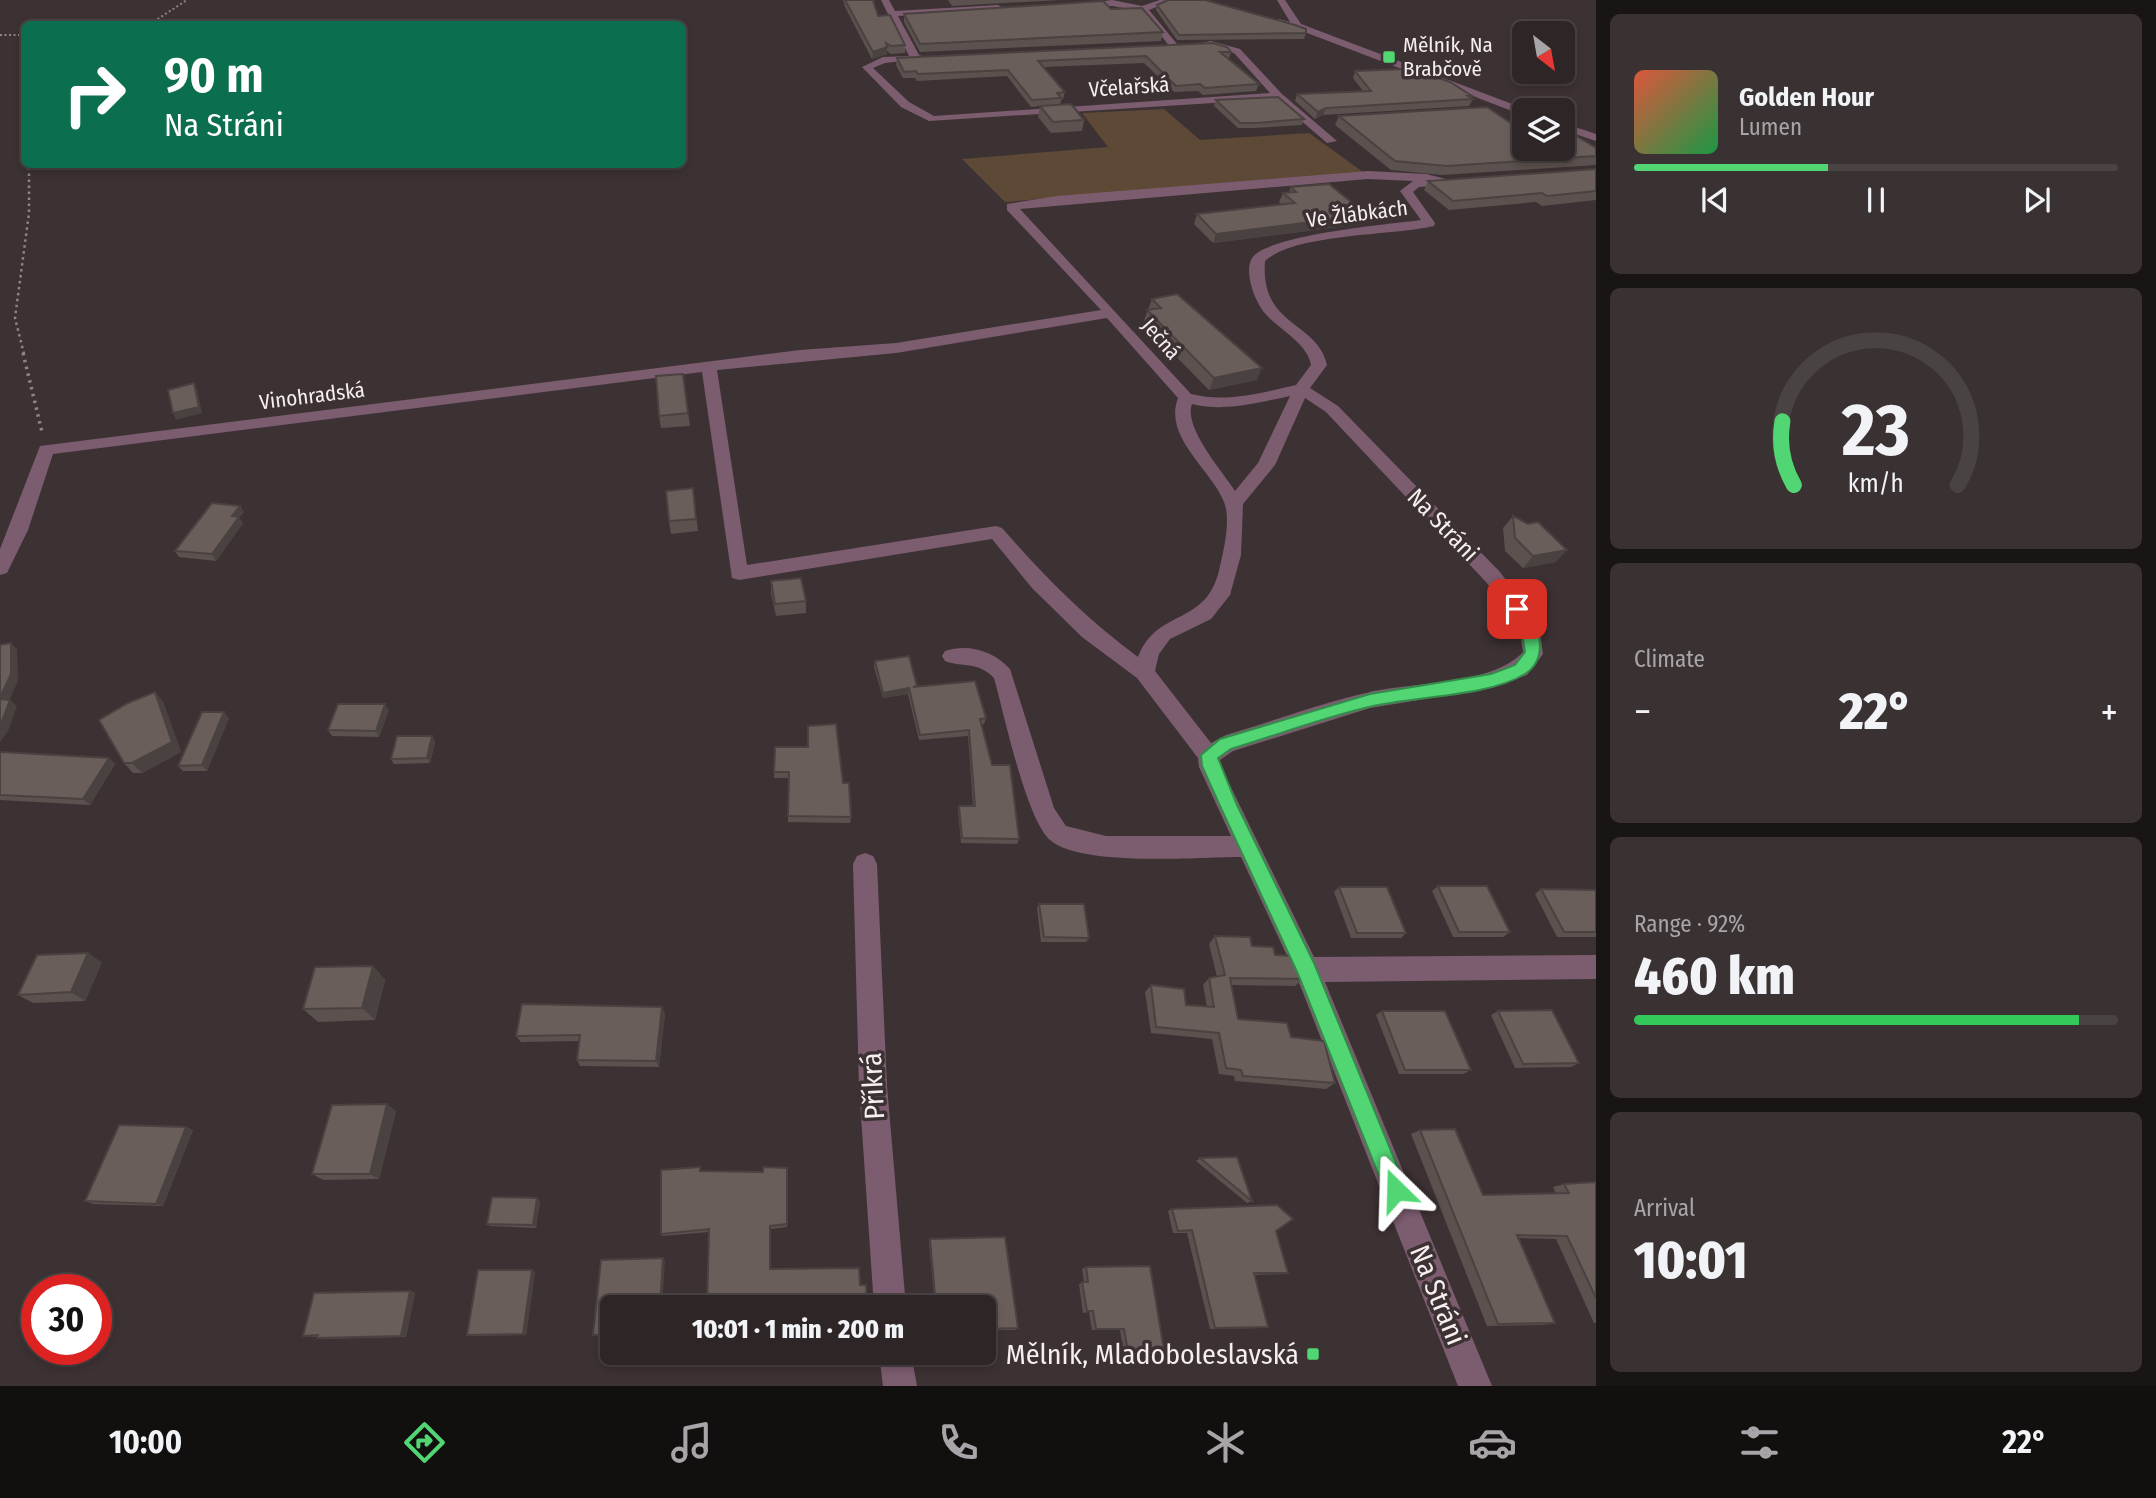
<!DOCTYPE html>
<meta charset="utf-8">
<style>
:root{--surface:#2e2626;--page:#3a3232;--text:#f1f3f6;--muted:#a7a5a7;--line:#494343;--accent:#51d673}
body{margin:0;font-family:"Fira Sans Condensed",sans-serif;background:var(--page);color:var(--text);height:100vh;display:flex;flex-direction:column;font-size:26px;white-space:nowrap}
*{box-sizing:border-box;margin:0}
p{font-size:23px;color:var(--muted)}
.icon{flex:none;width:38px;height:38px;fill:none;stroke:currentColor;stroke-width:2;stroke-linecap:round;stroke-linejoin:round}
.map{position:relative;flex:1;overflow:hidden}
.panel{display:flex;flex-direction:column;gap:14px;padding:14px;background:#191515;width:560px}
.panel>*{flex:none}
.top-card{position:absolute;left:21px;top:21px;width:665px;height:147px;border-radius:10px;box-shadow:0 4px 10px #0003,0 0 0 2px var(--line);background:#0b6e4f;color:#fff;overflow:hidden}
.needle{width:46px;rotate:149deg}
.fabs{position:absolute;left:1512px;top:21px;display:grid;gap:14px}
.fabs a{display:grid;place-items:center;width:63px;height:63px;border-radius:10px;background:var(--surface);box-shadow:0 4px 10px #0003,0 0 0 2px var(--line);font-size:35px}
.speed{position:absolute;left:21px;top:1274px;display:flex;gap:14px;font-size:35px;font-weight:700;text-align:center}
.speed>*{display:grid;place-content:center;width:91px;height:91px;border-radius:50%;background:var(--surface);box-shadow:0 4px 10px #0003,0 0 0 2px var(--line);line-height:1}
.speed .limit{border:10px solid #d22;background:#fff;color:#111}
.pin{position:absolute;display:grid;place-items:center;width:60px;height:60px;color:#fff;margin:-30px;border-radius:14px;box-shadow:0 4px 10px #0006}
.me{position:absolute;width:77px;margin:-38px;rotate:338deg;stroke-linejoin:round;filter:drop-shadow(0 0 5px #0008)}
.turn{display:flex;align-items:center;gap:24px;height:147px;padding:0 28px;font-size:32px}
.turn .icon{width:91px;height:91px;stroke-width:2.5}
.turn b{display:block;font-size:49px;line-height:60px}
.big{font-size:52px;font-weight:800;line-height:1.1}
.panel .card{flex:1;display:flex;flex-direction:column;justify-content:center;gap:10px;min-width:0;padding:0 24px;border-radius:10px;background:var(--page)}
.panel .dial{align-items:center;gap:0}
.dial svg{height:182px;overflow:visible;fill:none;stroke:var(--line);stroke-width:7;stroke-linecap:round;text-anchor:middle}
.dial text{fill:var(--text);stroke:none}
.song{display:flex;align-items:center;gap:21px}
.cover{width:84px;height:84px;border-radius:10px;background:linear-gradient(135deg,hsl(10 70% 55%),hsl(140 70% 35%))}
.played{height:7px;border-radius:4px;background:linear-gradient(90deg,var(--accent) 40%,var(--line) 40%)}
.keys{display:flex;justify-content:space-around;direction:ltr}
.heat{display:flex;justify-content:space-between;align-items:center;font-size:38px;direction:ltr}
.charge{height:10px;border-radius:5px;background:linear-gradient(90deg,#34c759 92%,var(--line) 0)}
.trip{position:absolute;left:600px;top:1295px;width:396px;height:70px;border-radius:10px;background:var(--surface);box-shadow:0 4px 10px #0003,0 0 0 2px var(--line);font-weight:800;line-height:70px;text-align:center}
.tabs{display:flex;height:112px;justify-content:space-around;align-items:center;background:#120f0f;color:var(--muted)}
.tabs .icon{width:49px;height:49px}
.tabs .active{color:var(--accent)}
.tabs b{font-size:32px;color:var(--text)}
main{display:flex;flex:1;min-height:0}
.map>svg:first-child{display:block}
.green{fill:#5d4936}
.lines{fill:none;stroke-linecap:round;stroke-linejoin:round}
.path-far2{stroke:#8f8586;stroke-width:2;stroke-dasharray:2 2.5;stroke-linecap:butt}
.path-far1{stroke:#8f8586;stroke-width:2.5;stroke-dasharray:2.5 3.5;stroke-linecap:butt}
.path{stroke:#8f8586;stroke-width:3.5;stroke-dasharray:2.5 4.5;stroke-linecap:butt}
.minor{fill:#7c5c6f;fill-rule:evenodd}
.wall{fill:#5b514e}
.shaded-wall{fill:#4a4240}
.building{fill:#6a5e5b;stroke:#4a4240;stroke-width:2}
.route{fill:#51d673;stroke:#358b4b;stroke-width:2}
.poi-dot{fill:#51d673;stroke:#3d3233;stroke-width:2.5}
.labels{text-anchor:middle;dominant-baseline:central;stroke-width:7;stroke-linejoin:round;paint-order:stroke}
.far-poi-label{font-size:21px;fill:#f6eeef;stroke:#3d3233;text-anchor:start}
.far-street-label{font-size:21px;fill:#f6eeef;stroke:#3d3233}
.street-label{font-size:24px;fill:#f6eeef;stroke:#3d3233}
.near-street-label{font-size:28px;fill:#f6eeef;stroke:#3d3233}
.near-poi-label{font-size:28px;fill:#f6eeef;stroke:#3d3233;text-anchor:end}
</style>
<main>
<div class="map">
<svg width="1596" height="1386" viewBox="0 0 1596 1386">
<rect width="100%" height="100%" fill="#3d3233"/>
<path class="green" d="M1164 109 1200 140 1309 133 1363 172 1005 202 962 159 1108 147 1082 113Z"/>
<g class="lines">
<g class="path-far2">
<path d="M150 24 187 0"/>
<path d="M0 35H24"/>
</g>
<path class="path-far1" d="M24 354 15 318 29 213V164"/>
<path class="path" d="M23 353 42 432"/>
<g class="minor">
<path d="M881 0H889L895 11 998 5 1003 8 898 16 919 55 928 58 885 63 873 68 909 102 934 116 1270 93 1234 53 1195 44 1211 41 1240 49 1282 94 1337 141 1327 143 1276 99 929 121 901 107 862 67 883 57 909 56Z"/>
<path d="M1112 0 1142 6 1160 0H1173L1149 10 1177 44V48H1171L1141 11 1112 6 1079 8 1074 5Z"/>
<path d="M1277 0H1285L1301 24 1528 110H1524V115L1520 114 1294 28 1276 24 1279 19 1290 22Z"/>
<path d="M1563 123 1596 134V141L1563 130Z"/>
<path d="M1368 171 1426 174 1446 179V185L1419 187 1413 192 1435 223 1434 226C1391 236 1296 233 1265 261 1260 328 1317 320 1327 365L1310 388 1338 406 1500 572 1539 625 1543 654 1527 675 1492 688 1370 708 1233 751 1220 760 1221 767 1314 957 1596 955V979L1325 982 1492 1386H1458L1296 975 1241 857C1199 857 1080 867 1050 840 1026 819 1004 713 994 678 978 661 964 668 945 661L942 656 945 651C968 643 994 651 1010 669L1054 808 1066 826 1106 836H1231L1199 767 1198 758 1137 678 1082 637 1032 588 992 539 739 580 732 578 702 372 53 454 28 530 7 573 0 575V549L40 446 800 350 896 343 1101 310 1007 210V204L1057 196ZM1368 179 1413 181 1400 191 1421 220C1392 224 1261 235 1251 260 1245 274 1254 299 1263 311 1277 329 1307 342 1311 365L1296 385C1260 393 1227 403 1191 394L1020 209ZM1107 318 1178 398C1163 437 1211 469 1224 502 1231 519 1224 549 1220 566 1208 628 1158 606 1138 657 1086 619 1044 576 1002 528L996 526 747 565 717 370 896 353ZM1290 396 1258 463 1235 491C1222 471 1183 427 1192 404 1226 412 1256 403 1290 396ZM1305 398 1326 412 1486 582 1519 627 1523 652C1493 685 1413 682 1370 692 1321 703 1274 721 1226 735L1211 743 1155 671 1159 654 1170 639 1211 619 1230 595 1241 555 1243 504 1275 465Z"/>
<path d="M865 853 873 856 877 864 887 1086 906 1307H874L859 1086 853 864 857 856Z"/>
<path d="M879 1353H911L917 1386H883Z"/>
</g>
</g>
<g class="wall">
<path d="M843 0H873L878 16 905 45V53L891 54 887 51V54L872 59 845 7Z"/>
<path d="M948 0H1060L952 6Z"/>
<path d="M1157 5 1306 33 1304 39 1177 40 1156 10Z"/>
<path d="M1111 9 1163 32 1161 41 920 52 904 22V14Z"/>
<path d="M1231 52 1229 58H1228L1259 84 1256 91 1203 95 1198 91 1174 92 1144 63 1044 67 1065 92 1063 99 1061 100 1060 105 1084 120 1082 131 1051 133 1038 117 1040 106 1031 107 1007 76 917 81 915 78H903L896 65 897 58Z"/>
<path d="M1355 71 1415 76 1472 96 1470 98 1473 99 1469 106 1323 115 1315 119 1295 101 1297 94 1363 91 1353 78Z"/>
<path d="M1216 100 1304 119 1302 125 1254 128H1238L1214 106Z"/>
<path d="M1339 116 1524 149 1596 148V165L1442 175 1391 170 1335 125Z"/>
<path d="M1596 169V200L1542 206 1536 202 1449 210 1424 190 1428 181Z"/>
<path d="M1291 187 1362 224 1213 243 1194 224 1197 214 1282 205 1279 202 1283 193 1289 192Z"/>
<path d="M1152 299 1257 380 1209 390 1143 323Z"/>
<path d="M683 374 690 426 661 428 659 416Z"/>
<path d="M693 488 698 531 671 534 669 521Z"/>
<path d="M244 512 239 518 243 523 216 561 179 557 175 551Z"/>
<path d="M1513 516 1556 562 1523 568 1505 551 1503 528Z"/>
<path d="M771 581 806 601V613L776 616 771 593Z"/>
<path d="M875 661 917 686 986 718 984 724 981 725 992 765 1019 839 1017 844 961 843 958 811 959 806H973L968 736 919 740 908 694 883 698 874 667Z"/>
<path d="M155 692 163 702 181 752 142 773H133L124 763Z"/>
<path d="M389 710 379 737 332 736 328 730Z"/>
<path d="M229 718 207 771H183L178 766Z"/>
<path d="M432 736 435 742 430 763 394 764 391 759Z"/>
<path d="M775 747 843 783 851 817 850 823 788 822V778H774Z"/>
<path d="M0 752 109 758 115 764 90 805 0 800Z"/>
<path d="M1438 886 1510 932 1503 937H1453L1432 891Z"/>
<path d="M1339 887 1406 933 1401 938H1351L1334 892Z"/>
<path d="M1541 889 1596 890V937H1557L1535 894Z"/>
<path d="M1039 904 1089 938 1086 942H1041L1037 908Z"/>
<path d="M1215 936 1252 946 1275 955 1303 979 1295 986 1231 985 1238 1019 1291 1037 1335 1083 1326 1089 1235 1081 1234 1076 1219 1074 1212 1039 1151 1033 1145 992 1151 985 1186 1005 1207 1007 1203 985 1209 978 1217 977 1209 944Z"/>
<path d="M102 962 85 1001 33 1003 18 995Z"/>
<path d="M373 966 385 980 375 1020 318 1022 303 1009Z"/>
<path d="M662 1007 665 1014 659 1067 580 1066 577 1060 579 1041 521 1042 516 1036Z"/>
<path d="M1382 1011 1471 1070 1463 1074H1399L1376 1015Z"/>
<path d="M1498 1011 1579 1063 1571 1067 1515 1068 1491 1015Z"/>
<path d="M387 1104 396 1111 379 1179 323 1180 312 1174Z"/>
<path d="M186 1127 193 1130 163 1206 93 1204 85 1201Z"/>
<path d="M1420 1130 1483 1195 1556 1194 1553 1187 1564 1184 1596 1182V1323H1594L1556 1239 1519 1238 1555 1323 1543 1325 1487 1326 1411 1134Z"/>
<path d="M1200 1158 1252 1201 1247 1203 1196 1161Z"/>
<path d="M787 1168V1227L771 1229 707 1307 709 1232 662 1236 661 1234 701 1171 763 1172Z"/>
<path d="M540 1201 536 1228 490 1226 487 1224Z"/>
<path d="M1172 1209 1276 1231 1288 1273 1282 1274 1254 1275 1268 1327 1263 1328 1210 1329 1187 1233H1173L1168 1211Z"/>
<path d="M930 1239 1018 1328 1015 1330H984V1307H935L929 1242Z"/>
<path d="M1086 1267 1164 1350 1123 1351 1120 1330H1092L1089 1312 1083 1313 1079 1284 1084 1282 1082 1269Z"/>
<path d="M532 1270 535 1272 526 1335 471 1336 467 1335Z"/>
<path d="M410 1291 415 1293 406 1337 323 1339 317 1338V1337L303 1336Z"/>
</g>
<g class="shaded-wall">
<path d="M887 47V54L872 59 873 52Z"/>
<path d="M1326 108 1323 115 1315 119 1318 112Z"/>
<path d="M1367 215 1362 224 1213 243 1216 234Z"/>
<path d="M1262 368 1257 380 1209 390 1214 378Z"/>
<path d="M194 383 197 389 202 413 176 420 173 413Z"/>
<path d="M240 506 244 512 239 518 243 523 216 561 212 554 232 516Z"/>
<path d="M1567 550 1556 562 1523 568 1533 556Z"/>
<path d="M11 643 17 649 18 681 7 705 0 698Z"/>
<path d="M909 688 908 694 883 698V693Z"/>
<path d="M155 692 163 702 181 752 142 773 132 763Z"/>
<path d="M10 700 17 706 8 731 0 742V726Z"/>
<path d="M385 704 389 710 379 737 376 731Z"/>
<path d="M224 712 229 718 207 771 202 765Z"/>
<path d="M432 736 435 742 430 763 427 758Z"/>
<path d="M109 758 115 764 90 805 83 799Z"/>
<path d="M88 953 102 962 85 1001 71 992Z"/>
<path d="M373 966 385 980 375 1020 362 1008Z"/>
<path d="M662 1007 665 1014 659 1067 656 1061Z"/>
<path d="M387 1104 396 1111 379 1179 370 1174Z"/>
<path d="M186 1127 193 1130 163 1206 156 1204Z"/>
<path d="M537 1198 540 1201 536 1228 533 1225Z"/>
<path d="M663 1258 665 1260 662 1307H660Z"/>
<path d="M532 1270 535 1272 526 1335 523 1334Z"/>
<path d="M410 1291 415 1293 406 1337 401 1336Z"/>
</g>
<g class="building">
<path d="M845 0H873L878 16 890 15 905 45 891 46 886 43 887 47 873 52Z"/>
<path d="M1168 0H1205L1295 25 1306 29V33L1179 35 1157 5Z"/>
<path d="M1103 1 1111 9 1142 8 1163 32 920 44 904 14Z"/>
<path d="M1213 43 1227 47 1231 52H1220L1259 84 1205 88 1200 84 1176 86 1146 56 1038 61 1065 92 1057 93 1061 98 1032 100 1008 70 918 74 916 71 904 72 897 58Z"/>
<path d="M1407 69 1415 76 1430 75 1450 82 1472 96H1468L1473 99 1326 108 1318 112 1297 94 1371 91 1355 71Z"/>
<path d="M1278 97 1304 119 1256 123H1240L1216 100Z"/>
<path d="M1071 104 1084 120 1053 122 1040 106Z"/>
<path d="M1487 107 1524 132V149H1563V136L1575 135 1596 148V156L1447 166 1395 161 1339 116Z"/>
<path d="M1596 169V191L1547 196 1542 193 1453 201 1428 181Z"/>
<path d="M1329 184 1367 215 1216 234 1197 214 1295 203 1283 193 1296 192 1291 187Z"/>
<path d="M1177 294 1262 368 1214 378 1147 310 1161 308 1152 299Z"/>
<path d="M683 374 688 413 659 416 656 376Z"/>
<path d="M194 383 199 407 173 413 168 390Z"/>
<path d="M693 488 696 519 669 521 666 491Z"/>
<path d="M212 503 240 506 232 516 239 517 212 554 175 551Z"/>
<path d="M1513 516 1528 524 1538 522 1567 550 1533 556 1515 538Z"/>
<path d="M801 578 806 601 775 604 771 581Z"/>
<path d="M11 643V674L0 698V645Z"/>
<path d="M909 656 917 686 913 687 975 681 986 718 980 719 992 765H1010L1019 839 962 838 959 806H975L969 730 920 735 909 688 883 693 875 661Z"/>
<path d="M155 692 172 742 132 763H124L99 720 128 703Z"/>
<path d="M0 699 10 700 0 726Z"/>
<path d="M338 704H385L376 731 328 730Z"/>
<path d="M202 712H224L202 765 178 766Z"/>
<path d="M836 724 843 783H849L851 817 788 816 789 772H774L775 747H808V726Z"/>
<path d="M397 736H432L427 758 391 759Z"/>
<path d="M0 752 109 758 83 799 0 795Z"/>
<path d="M1438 886H1487L1510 932H1459Z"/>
<path d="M1339 887H1387L1406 933H1357Z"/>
<path d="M1541 889 1596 890V932H1564Z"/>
<path d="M1039 904H1084L1089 938 1044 937Z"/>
<path d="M1215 936 1250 937 1252 946 1273 947 1275 955 1295 956 1303 979 1230 978 1238 1019 1287 1023 1291 1037 1324 1041 1335 1083 1243 1076 1241 1070 1226 1068 1219 1033 1156 1027 1151 985 1184 989 1186 1005 1214 1007 1209 978 1225 975Z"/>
<path d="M88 953 71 992 18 995 37 955Z"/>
<path d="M373 966 362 1008 303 1009 315 967Z"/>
<path d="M522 1004 662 1007 656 1061 577 1060 580 1035 516 1036Z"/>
<path d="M1552 1010 1579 1063 1523 1064 1498 1011Z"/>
<path d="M1382 1011H1445L1471 1070H1405Z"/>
<path d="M387 1104 370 1174H312L332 1105Z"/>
<path d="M119 1125 186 1127 156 1204 85 1201Z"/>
<path d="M1455 1129 1483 1195 1569 1193 1564 1184 1596 1182V1298L1567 1236 1517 1235 1555 1323 1498 1324 1420 1130Z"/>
<path d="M1237 1157 1252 1201 1200 1158Z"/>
<path d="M700 1167V1171L763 1172V1167L787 1168V1224L770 1226V1269L859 1268 860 1285H866L867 1307H707L709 1229 661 1234V1170Z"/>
<path d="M492 1197 537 1198 533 1225 487 1224Z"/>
<path d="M1277 1205 1293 1219 1276 1231 1288 1273H1254L1268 1327 1215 1328 1192 1230 1178 1231 1172 1209Z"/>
<path d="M1005 1237 1018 1328 984 1329V1307H936L930 1239Z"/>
<path d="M663 1258 660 1307H612V1335H593L601 1260Z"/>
<path d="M1150 1266 1164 1350 1128 1351 1124 1329H1096L1093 1311H1087L1082 1282H1088L1086 1267Z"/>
<path d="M478 1270H532L523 1334 467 1335Z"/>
<path d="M410 1291 401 1336 317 1338 318 1335 303 1336 314 1293Z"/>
</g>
<path class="route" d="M1517 603C1527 607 1535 622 1538 632 1542 648 1540 664 1525 674 1488 697 1412 696 1369 707 1322 718 1277 735 1231 749L1218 758 1237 805 1314 963 1407 1190 1404 1198 1396 1201 1388 1198 1298 974 1220 806 1202 766 1201 755 1220 739 1370 694 1491 674 1515 665 1525 652 1521 626 1509 609Z"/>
<g class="poi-dot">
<rect x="1382" y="50" width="14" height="14" rx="3.5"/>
<rect x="1306" y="1347" width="14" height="14" rx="3.5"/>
</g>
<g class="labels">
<g class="far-poi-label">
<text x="1403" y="45">Mělník, Na<tspan x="1403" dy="24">Brabčově</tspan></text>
</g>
<g class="far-street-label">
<text transform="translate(1129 87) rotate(-4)">Včelařská</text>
<text transform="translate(1357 214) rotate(-7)">Ve Žlábkách</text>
<text transform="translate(1161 339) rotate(49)">Ječná</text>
<text transform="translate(312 396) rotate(-7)">Vinohradská</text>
</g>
<g class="street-label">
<text transform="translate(1443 525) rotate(46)">Na Stráni</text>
</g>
<g class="near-street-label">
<text transform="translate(873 1086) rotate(-93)">Příkrá</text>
<text transform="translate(1438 1295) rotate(68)">Na Stráni</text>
</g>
<g class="near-poi-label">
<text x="1299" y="1354">Mělník, Mladoboleslavská</text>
</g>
</g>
</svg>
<div class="fabs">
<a><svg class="needle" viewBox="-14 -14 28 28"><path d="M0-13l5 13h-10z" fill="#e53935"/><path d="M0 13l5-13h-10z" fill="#a7a5a7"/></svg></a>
<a><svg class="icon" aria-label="layers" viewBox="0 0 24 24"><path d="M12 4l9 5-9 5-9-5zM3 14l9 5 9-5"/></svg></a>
</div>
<div class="speed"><div class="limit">30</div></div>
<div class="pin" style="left:1517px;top:609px;background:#d93025"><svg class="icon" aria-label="arrive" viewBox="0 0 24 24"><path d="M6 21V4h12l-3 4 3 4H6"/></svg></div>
<svg class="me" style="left:1396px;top:1190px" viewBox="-20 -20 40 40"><path d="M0-17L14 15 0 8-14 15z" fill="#51d673" stroke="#fff" stroke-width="4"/></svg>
<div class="trip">10:01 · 1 min · 200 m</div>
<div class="top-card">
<div class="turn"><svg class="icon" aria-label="right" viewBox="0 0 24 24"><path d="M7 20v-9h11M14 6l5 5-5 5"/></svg><div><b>90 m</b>Na Stráni</div></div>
</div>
</div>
<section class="panel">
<div class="card">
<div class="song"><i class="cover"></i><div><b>Golden Hour</b><p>Lumen</p></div></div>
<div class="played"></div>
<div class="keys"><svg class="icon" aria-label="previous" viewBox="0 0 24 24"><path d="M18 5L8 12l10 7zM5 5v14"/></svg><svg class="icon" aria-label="pause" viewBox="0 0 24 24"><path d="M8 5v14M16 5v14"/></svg><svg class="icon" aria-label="next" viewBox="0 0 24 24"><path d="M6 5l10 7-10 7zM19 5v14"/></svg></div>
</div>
<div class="card dial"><svg viewBox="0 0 100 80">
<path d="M14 69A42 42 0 1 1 86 69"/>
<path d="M14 69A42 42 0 0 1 9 41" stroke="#51d673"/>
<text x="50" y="56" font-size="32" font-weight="700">23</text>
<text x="50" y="72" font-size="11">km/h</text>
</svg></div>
<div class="card"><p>Climate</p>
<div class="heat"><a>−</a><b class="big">22°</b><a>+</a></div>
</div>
<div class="card"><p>Range · 92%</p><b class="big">460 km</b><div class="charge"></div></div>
<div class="card"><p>Arrival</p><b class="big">10:01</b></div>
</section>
</main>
<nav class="tabs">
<b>10:00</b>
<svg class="icon active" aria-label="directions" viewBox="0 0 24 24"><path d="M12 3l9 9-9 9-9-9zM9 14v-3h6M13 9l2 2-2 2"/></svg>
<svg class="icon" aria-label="music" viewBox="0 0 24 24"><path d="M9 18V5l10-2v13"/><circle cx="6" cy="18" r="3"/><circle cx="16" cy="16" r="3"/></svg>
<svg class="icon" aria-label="phone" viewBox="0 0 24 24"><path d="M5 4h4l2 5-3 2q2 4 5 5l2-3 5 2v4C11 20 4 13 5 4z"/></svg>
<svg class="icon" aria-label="climate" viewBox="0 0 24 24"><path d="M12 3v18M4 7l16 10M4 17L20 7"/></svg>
<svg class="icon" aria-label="car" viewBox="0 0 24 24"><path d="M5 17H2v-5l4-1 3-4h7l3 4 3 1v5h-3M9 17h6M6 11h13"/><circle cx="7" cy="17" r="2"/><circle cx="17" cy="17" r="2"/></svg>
<svg class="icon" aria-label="filters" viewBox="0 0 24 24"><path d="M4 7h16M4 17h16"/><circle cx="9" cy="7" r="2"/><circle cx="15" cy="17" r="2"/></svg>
<b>22°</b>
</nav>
